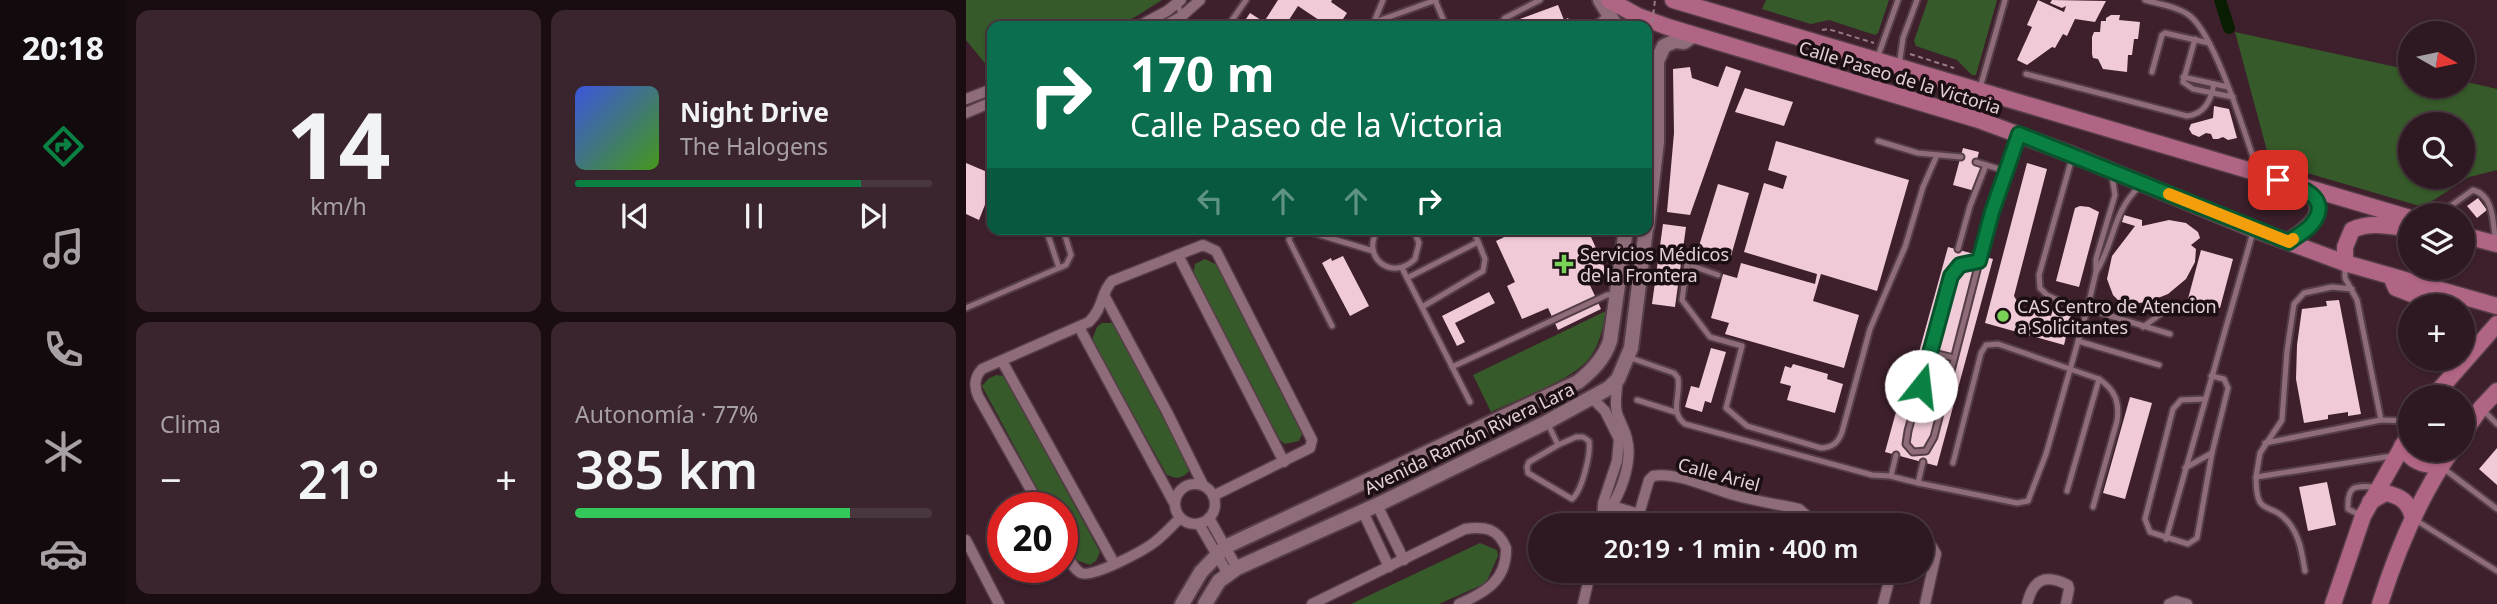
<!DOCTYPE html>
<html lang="es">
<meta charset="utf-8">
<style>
:root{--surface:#2e1821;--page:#3a252e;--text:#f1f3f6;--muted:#a7a0a5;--line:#49373f;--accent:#0b8043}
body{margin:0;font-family:"Noto Sans",sans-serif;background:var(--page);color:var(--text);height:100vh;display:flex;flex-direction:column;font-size:26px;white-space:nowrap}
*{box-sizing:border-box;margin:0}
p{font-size:23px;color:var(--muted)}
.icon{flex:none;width:38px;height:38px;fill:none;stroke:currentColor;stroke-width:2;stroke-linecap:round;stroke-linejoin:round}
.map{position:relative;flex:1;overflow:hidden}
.side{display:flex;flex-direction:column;gap:10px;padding:10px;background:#190d12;width:840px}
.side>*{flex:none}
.hud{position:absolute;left:21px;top:21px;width:665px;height:214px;border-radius:14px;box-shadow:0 2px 5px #0004,0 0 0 2px var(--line);background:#0b6e4f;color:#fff;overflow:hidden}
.needle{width:46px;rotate:99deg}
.fabs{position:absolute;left:1432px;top:21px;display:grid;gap:14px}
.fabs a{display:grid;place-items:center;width:77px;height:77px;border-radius:50%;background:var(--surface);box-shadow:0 2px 5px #0004,0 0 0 2px var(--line);font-size:35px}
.speed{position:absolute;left:21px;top:492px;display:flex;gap:14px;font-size:35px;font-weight:700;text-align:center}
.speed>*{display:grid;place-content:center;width:91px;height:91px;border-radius:50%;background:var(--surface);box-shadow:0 2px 5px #0004,0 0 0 2px var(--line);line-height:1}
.speed .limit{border:10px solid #d22;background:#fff;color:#111}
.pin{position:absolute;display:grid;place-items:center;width:60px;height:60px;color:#fff;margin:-30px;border-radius:14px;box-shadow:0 4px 10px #0006}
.me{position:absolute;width:77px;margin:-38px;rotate:16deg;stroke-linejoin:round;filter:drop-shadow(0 0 5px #0008)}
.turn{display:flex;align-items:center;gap:24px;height:147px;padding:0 28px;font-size:32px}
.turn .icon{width:91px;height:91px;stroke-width:2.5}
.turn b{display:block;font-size:49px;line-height:60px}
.lanes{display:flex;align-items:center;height:66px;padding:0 28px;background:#0003;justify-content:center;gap:35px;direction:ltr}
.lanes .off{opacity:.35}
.big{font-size:52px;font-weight:600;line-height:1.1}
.side .tile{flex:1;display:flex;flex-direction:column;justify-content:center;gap:10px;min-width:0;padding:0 24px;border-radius:14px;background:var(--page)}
.side .dial{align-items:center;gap:0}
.dial b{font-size:91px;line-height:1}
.song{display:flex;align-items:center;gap:21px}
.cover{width:84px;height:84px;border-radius:10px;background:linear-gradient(135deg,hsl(230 70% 55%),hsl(100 70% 35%))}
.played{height:7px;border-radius:4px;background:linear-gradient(90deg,var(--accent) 80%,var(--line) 80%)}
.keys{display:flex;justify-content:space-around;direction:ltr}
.heat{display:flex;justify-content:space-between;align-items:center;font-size:38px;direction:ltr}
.charge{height:10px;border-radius:5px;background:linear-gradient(90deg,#34c759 77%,var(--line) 0)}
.side .tiles{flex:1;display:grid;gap:10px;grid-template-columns:repeat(2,1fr)}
.trip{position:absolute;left:562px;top:513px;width:406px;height:70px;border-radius:35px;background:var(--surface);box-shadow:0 2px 5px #0004,0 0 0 2px var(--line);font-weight:600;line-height:70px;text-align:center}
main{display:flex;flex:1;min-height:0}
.menu{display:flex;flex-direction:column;width:126px;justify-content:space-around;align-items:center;background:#120a0d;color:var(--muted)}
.menu .icon{width:49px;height:49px}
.menu .selected{color:var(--accent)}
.menu b{font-size:32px;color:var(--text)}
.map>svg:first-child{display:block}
.green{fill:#365a29;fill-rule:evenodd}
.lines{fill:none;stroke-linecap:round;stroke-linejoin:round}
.canal{stroke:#081d02;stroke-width:12}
.building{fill:#f1cad7}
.lane-casing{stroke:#553d47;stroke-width:9}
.street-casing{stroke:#553d47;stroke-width:13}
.secondary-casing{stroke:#553d47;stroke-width:18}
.primary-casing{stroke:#553d47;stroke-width:19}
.path{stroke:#957c86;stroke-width:2;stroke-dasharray:5 3.5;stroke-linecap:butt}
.lane{stroke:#8f6c79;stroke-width:5}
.street{stroke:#8f6c79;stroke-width:10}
.secondary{stroke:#8f6c79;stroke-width:14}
.primary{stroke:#b16584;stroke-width:16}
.path-bridge{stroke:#957c86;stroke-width:2;stroke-dasharray:5 3.5;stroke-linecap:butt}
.route-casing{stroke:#07532c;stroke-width:18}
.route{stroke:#0b8043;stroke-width:12}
.slow{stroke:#f59e0b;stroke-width:12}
.poi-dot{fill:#7ad157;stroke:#1c0f14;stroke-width:2.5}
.labels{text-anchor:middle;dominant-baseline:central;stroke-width:7;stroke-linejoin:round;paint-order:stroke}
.street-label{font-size:18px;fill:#e4d0d7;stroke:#1c0f14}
.poi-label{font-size:18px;fill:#e4d0d7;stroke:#1c0f14;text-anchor:start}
</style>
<main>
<nav class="menu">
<b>20:18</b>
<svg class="icon selected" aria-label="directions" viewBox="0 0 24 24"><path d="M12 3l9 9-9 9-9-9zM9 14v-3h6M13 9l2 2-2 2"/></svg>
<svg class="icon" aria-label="music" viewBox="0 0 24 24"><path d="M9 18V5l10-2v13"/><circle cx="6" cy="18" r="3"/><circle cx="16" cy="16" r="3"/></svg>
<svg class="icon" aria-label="phone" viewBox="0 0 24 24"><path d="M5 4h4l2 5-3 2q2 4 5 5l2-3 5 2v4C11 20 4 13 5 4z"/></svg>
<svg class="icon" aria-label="climate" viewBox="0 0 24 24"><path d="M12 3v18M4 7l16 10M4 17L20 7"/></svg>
<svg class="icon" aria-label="car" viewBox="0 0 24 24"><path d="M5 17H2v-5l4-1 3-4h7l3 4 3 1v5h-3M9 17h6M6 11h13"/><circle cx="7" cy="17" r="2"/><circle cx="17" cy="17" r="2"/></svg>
</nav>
<section class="side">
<div class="tiles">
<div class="tile dial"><b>14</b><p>km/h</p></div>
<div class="tile">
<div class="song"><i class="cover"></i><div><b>Night Drive</b><p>The Halogens</p></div></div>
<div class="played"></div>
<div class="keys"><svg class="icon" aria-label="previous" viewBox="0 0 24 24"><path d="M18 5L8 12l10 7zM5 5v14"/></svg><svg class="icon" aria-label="pause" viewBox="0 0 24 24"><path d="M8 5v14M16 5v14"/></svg><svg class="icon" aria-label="next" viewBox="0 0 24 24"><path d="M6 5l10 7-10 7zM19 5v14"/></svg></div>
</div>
<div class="tile"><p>Clima</p>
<div class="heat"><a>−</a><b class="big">21°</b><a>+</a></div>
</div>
<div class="tile"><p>Autonomía · 77%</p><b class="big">385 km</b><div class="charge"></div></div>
</div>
</section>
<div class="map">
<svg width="1531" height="604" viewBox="0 0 1531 604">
<rect width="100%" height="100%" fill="#3d202c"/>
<g class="green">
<path d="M0 0H196L169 17 148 26H26V72L0 40Z"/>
<path d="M800 0H923L912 33 909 35 863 20 845 24 796 9Z"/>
<path d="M962 0H1031L1010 75H1006L991 60 950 46 948 41Z"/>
<path d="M1269 32 1444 70V86H1496V81L1531 89V170L1503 177 1457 207 1304 162ZM1444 124H1496V177H1444Z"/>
<path d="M239 259 253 266 337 432 333 441 319 444 314 440 227 275 229 264Z"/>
<path d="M640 311C637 328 633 348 621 361 602 382 551 399 525 412L507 375Z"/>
<path d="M136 323H147L223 467V471C216 479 210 479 201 475L126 340 131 327Z"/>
<path d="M30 375 38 376 134 552 130 561 124 565 110 560 96 535V508L81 507 16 386 22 379Z"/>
<path d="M514 543 531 550 532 556 520 583 473 604H385Z"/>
</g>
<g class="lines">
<path class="canal" d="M1254 0 1263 28"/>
</g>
<g class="building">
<path d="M312 0H366L365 2 381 13 375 22 362 26 332 6 319 26H291L280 19 284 13 298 22Z"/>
<path d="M1072 0 1098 12 1100 6 1096 8 1084 3 1086 0 1140 1 1129 22 1109 19 1101 36 1097 34 1089 48 1086 47 1061 65 1051 60 1066 27 1061 25Z"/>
<path d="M592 5 598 20 602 18 606 26H544L543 23Z"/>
<path d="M1145 15H1154L1153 20 1174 22 1172 39H1168L1166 55H1162L1161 72 1137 69 1132 59 1127 58 1126 54V37L1128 32H1134L1135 21H1140V18Z"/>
<path d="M760 66 775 71 724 215 701 212 708 133 707 69 724 67 726 78 752 87Z"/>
<path d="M779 88 827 102 818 126 769 112Z"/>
<path d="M1248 106 1263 109 1271 138 1262 140 1257 137 1252 139H1247L1245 134 1240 133 1233 137 1226 134 1223 129 1225 124 1247 118Z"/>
<path d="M810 141 943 180 911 291 855 274 847 301 893 315 878 368 759 334 763 323 745 318 757 274 771 278 775 263 849 284 851 274 778 252 798 183 817 189 821 176 802 170Z"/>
<path d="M997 148 1013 152 1009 166 1015 168 1009 191 987 185Z"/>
<path d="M0 163 26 174V187L13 220 0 214Z"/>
<path d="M1061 163 1081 169 1048 296 1055 308 1085 316 1087 307 1106 312 1098 345 1019 323Z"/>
<path d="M752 184 783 193 765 256 733 246Z"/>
<path d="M1512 198 1521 210 1511 218 1501 206Z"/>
<path d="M1114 206 1123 207 1133 212 1113 287 1090 281 1109 208Z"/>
<path d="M1158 215 1176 220V226L1203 220 1220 223 1232 232 1234 238 1225 245 1230 249 1229 262 1220 279 1202 294 1182 302 1163 304 1153 301 1147 295 1141 279 1146 256 1169 226 1156 222Z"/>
<path d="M697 224 720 227 709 307 686 304Z"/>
<path d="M555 229H627L630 235 625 237 641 273 622 281 635 309 592 330 582 308 556 319 541 286 549 282 530 241Z"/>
<path d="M982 247 1027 259 971 466 919 452 947 350 953 352Z"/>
<path d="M1235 250 1267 259 1254 308 1222 299Z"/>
<path d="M377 256 403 306 384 316 356 263 365 258 366 261Z"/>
<path d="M523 292 529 303 489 323 499 342 491 346 476 316Z"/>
<path d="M1373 300 1395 414 1382 416V412L1362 415V419L1338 423 1330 379 1331 345 1336 309 1361 306 1360 301Z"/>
<path d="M745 348 760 352 745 403 739 401 736 412 719 407 725 386 733 388Z"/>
<path d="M827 364 862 374 861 379 877 384 869 413 821 400 825 386 814 383 819 366 825 368Z"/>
<path d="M1164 397 1186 403 1159 499 1137 493Z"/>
<path d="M1531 448V485L1513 469Z"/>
<path d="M1361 482 1370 525 1342 531 1333 487Z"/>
</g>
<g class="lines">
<defs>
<g id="lane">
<path d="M469 0 480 26"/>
<path d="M1179 0C1193 4 1213 7 1224 16 1249 36 1278 131 1289 163L1288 168"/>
<path d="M211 3 220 26"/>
<path d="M408 22 417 0"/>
<path d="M262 26 280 0"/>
<path d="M398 26 470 0"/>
<path d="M533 26 539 18 574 0"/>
<path d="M627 26 641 15"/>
<path d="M1229 39 1217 82 1227 89 1267 97"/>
<path d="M912 56 932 0"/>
<path d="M933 66 937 38 951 0"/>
<path d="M1186 72 1196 35 1199 33 1243 43"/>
<path d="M1060 74 1221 116C1239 114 1245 100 1248 84"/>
<path d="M1217 77 1262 87"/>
<path d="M1014 88 1039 0"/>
<path d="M912 141 952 153 995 157"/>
<path d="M1106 158 1073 275 1074 288 1081 295 1092 300 1204 334"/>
<path d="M1010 162 1040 171"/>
<path d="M1472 215 1507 190C1527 195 1527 220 1529 237"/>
<path d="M80 229 93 268"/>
<path d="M413 229C393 255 425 283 449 259L453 243 447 229"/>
<path d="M451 235 465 229"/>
<path d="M992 249 1004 206 1020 165"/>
<path d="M1012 261 994 265 985 276 942 431 940 444 947 452 960 451 968 437 1026 212 1052 137"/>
<path d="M436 268 504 402"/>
<path d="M1130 272C1149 242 1146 212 1174 186"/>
<path d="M752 275 721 264 716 300 744 337 776 346 760 408 781 426 855 448C867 447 872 443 876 432L904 329 939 247 957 187 971 155"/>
<path d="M441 278 512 242"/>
<path d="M1386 289 1366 287 1338 293 1328 304 1321 351 1316 420 1294 453 1290 477 1426 456"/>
<path d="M456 307 517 271 519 259 507 229"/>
<path d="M0 308 100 265 105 255 97 229"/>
<path d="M366 326 323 240 324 236 330 231H341L407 251"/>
<path d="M1177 327 1204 307"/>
<path d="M1112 341 1193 365"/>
<path d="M964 352 988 358"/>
<path d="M662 357 708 373 712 378C715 396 703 412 719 424L906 475 924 476 952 483 957 462"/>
<path d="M486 367 641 295 649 294"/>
<path d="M1239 399 1215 400 1207 409 1179 519 1184 532 1222 544 1231 538 1246 453 1262 388 1258 379 1245 376"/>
<path d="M671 400 709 412"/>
<path d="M1517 410 1531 424"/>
<path d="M1415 420 1444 421"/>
<path d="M581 422 592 445"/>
<path d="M610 437H617L623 441C625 454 616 491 606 499L562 473 561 467 563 462 592 445Z"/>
<path d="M1299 443 1415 420 1391 300 1379 278V266"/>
<path d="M987 463 1015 353 1020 345 1032 344 1133 379C1149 390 1154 402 1151 421L1127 507"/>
<path d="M1219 468 1246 453"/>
<path d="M1477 468 1531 509"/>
<path d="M925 476 930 455"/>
<path d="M1290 477C1290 520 1304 499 1323 523 1334 537 1336 554 1339 571"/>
<path d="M952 483 1051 503 1062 501 1080 454 1121 310 1130 272V259L1149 195 1146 176"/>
<path d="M1101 491 1133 379"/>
<path d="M1396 516 1382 509C1381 486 1388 485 1409 487"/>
<path d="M1448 519 1531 571"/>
<path d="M1200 539 1287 232"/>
</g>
<g id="street">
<path d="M173 26 201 11 215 0"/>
<path d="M198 26 216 16 234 0"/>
<path d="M0 99 26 89"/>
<path d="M0 113 26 102"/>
<path d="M212 255 318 462"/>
<path d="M138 295 201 412 237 485"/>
<path d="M113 327 208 503"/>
<path d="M36 361 148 563"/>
<path d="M627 399 639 411 653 439 651 461 637 503 636 525"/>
<circle cx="229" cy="504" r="20"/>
<path d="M411 505 438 560"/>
<path d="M643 505 673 514 691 525"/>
<path d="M75 508 12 396C8 386 8 378 16 369L123 322C138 307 134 294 146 281L237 245 250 251 346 440 344 448 247 496"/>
<path d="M397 512 423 567"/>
<path d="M673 514 683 480 687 476C709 471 746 489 768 495 789 501 811 504 833 509L840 515 839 525"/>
<path d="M638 516C654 498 667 463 661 439 659 430 654 422 651 413 648 402 651 390 652 379"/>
<path d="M243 518 271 568"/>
<path d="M233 524 262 574"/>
<path d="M0 540 33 604"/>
<path d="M956 544 966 547 970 554 959 604"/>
<path d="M96 546C101 553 106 569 115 573 127 578 179 550 190 541 199 534 206 526 214 518"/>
<path d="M346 604 499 529C518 526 532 528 540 548 541 581 518 593 493 604"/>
<path d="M617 604 625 570"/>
<path d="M917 604 926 570"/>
<path d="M1061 604C1067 580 1078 573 1102 585L1103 589 1100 604"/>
<path d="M1203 604 1210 601 1221 604"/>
</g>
<g id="secondary">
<path d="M634 0 650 26"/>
<path d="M681 227 691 142V61L698 46 709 41 718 42 728 35"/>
<path d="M216 604 235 572 259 547 612 382C626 371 638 359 644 341L660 229"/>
<path d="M239 604 253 581 271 568 411 505 581 422 643 388 652 379 665 348 680 229"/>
</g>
<g id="primary">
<path d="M643 0 672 16 702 27 1013 120 1107 155 1287 229 1379 263 1531 306"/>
<path d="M707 0 1444 218"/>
<path d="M1496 235 1531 244"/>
<path d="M1323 241C1343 228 1367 211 1339 188"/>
<path d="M1379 263V247L1386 230C1404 221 1424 226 1444 229"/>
<path d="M1427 281 1430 288 1464 301 1471 306"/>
<path d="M1467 397 1531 324"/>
<path d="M1496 435 1515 408 1531 391"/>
<path d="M1436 446C1446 462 1456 465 1475 466"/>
<path d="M1404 502 1419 493C1435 496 1443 502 1447 518"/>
<path d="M1367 604 1397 516 1444 433"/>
<path d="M1414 604C1431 550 1454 496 1486 450"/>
</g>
</defs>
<use href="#lane" class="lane-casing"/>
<use href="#street" class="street-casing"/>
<use href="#secondary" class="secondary-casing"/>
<use href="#primary" class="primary-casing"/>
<g class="path">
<path d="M856 30 862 29 908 43"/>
<path d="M944 54 988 68"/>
</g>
<use href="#lane" class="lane"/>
<use href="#street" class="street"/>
<use href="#secondary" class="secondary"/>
<use href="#primary" class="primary"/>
<path class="path-bridge" d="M683 48 689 0"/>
</g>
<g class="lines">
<defs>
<path id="route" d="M955 386 985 276 994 265 1013 261 1026 212 1053 134 1323 242C1330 236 1341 231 1346 224 1368 197 1331 185 1312 180"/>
</defs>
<use href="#route" class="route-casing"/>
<use href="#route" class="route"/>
<path class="slow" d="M1203 194 1323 242 1327 239"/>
</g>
<g class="poi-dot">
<path d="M594.5 253.5h7v7h7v7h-7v7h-7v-7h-7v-7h7z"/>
<circle cx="1037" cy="316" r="7"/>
</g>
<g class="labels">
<g class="street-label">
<text transform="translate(934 77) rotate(17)">Calle Paseo de la Victoria</text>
<text transform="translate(503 438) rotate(-26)">Avenida Ramón Rivera Lara</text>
<text transform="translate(753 474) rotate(15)">Calle Ariel</text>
</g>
<g class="poi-label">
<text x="614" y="254">Servicios Médicos<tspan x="614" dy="21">de la Frontera</tspan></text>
<text x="1051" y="306">CAS Centro de Atencion<tspan x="1051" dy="21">a Solicitantes</tspan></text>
</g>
</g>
</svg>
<div class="fabs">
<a><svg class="needle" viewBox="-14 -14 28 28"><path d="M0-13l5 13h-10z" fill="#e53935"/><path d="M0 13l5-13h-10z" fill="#a7a0a5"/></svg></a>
<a><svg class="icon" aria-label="search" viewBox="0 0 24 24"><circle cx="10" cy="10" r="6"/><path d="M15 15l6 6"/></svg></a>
<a><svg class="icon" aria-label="layers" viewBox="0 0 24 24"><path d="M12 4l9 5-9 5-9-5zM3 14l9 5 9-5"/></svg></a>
<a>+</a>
<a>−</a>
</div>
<div class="speed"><div class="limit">20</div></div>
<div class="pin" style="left:1312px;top:180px;background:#d93025"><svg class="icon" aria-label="arrive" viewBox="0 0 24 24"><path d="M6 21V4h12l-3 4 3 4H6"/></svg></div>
<svg class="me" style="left:955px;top:386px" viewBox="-20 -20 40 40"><circle r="19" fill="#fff"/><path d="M0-13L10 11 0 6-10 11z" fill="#0b8043"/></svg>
<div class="trip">20:19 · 1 min · 400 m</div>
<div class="hud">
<div class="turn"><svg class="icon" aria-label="right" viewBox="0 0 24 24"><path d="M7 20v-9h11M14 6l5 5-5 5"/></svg><div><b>170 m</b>Calle Paseo de la Victoria</div></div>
<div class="lanes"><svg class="icon off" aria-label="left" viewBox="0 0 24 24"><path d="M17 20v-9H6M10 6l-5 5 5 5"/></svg><svg class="icon off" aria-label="ahead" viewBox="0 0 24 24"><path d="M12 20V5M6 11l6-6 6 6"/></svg><svg class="icon off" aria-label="ahead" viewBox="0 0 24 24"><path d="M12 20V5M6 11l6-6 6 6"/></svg><svg class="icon" aria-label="right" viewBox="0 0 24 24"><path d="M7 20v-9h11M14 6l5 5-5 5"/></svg></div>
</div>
</div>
</main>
